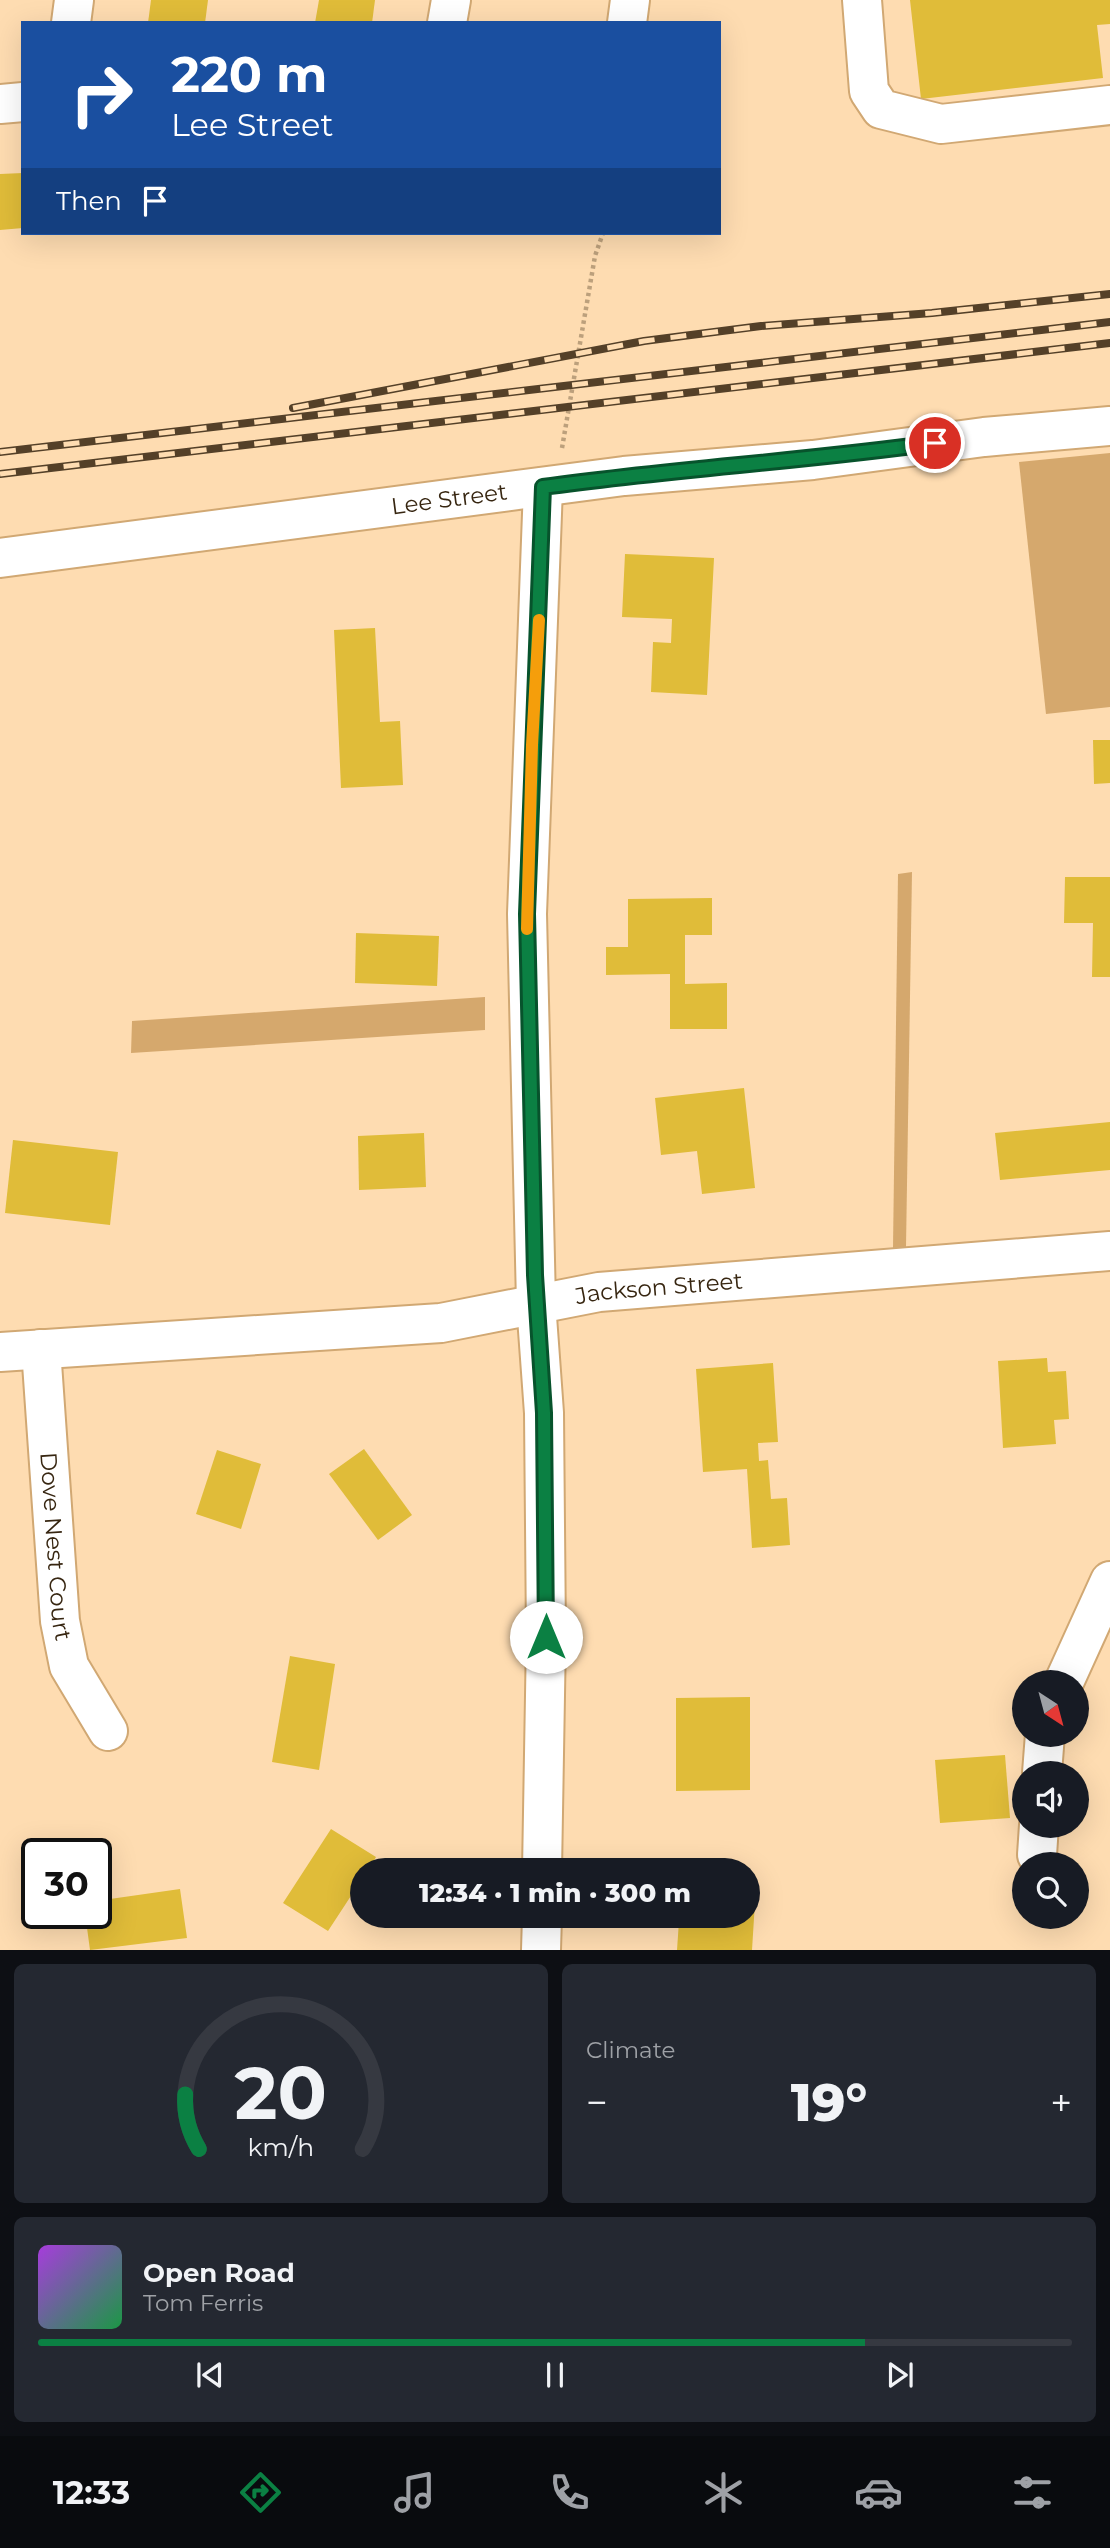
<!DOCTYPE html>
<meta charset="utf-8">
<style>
:root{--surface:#171b24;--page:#242831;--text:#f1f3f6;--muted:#9ea1a6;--line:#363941;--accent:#0b8043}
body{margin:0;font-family:Montserrat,sans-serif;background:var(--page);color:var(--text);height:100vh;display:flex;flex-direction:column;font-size:26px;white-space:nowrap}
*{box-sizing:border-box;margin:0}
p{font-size:23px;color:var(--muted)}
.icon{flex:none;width:38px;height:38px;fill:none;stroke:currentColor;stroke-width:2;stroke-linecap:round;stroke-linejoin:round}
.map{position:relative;height:1950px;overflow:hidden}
.side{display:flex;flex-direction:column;gap:14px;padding:14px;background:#0d0f14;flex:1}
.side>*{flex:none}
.hud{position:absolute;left:21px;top:21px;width:700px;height:214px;border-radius:0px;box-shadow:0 7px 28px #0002;background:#1a4fa0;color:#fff;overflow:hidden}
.needle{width:46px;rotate:144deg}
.tools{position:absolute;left:1012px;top:1670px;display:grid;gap:14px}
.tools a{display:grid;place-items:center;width:77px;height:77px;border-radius:50%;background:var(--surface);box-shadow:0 7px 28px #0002;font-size:35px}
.speed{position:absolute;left:21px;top:1838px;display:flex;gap:14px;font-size:35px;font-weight:700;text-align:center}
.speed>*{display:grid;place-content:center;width:91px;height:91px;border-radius:50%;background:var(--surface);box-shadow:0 7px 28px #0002;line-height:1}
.speed .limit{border:4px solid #111;border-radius:10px;background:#fff;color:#111}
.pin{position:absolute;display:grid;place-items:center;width:60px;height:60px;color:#fff;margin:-30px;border:4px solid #fff;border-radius:50%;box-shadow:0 2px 7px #0007}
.me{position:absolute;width:77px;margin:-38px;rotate:0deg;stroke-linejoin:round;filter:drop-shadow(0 0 5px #0008)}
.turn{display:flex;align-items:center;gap:24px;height:147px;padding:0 35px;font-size:32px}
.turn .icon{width:91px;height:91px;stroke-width:2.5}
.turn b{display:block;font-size:49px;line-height:60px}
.then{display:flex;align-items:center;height:66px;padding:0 35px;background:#0003;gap:14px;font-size:26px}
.big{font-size:52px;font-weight:800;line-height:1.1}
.side .card{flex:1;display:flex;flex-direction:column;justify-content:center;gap:10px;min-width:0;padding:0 24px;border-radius:10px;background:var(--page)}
.side .dial{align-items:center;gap:0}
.dial svg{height:182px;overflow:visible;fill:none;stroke:var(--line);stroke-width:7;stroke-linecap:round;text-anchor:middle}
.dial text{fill:var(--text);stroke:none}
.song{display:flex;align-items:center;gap:21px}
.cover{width:84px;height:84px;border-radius:10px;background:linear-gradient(135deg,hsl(280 70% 55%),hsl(140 70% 35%))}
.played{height:7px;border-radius:4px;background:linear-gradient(90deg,var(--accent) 80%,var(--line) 80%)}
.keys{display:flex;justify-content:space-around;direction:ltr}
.heat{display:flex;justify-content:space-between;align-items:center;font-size:38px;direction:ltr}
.side .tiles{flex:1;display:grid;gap:14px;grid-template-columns:1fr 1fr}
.card:last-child{grid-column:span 2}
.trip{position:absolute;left:350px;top:1858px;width:410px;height:70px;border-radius:35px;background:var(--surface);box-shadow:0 7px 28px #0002;font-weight:800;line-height:70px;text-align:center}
.dock{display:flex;height:112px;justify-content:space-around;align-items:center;background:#090b0e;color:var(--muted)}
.dock .icon{width:49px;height:49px}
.dock .selected{color:var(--accent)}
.dock b{font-size:32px;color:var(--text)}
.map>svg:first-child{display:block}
.green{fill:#d5a86d}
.building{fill:#e0bc39}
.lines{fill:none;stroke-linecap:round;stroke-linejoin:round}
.minor-casing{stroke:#d1a873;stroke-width:42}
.path{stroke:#bca07c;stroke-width:4.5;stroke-dasharray:3.5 3.5;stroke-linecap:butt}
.minor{stroke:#fff;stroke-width:38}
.rail-casing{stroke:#544028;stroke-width:8}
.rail{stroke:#fedcb1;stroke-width:5;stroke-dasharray:16;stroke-linecap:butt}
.route-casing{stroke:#07532c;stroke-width:18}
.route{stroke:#0b8043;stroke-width:12}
.slow{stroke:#f59e0b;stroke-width:12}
.labels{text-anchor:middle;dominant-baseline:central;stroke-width:7;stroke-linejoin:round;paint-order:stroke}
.street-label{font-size:23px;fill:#372611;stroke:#fedcb1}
</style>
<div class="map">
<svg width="1110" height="1950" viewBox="0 0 1110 1950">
<rect width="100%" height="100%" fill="#fedcb1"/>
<g class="green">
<path d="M1110 453V707L1046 714 1019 462Z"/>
<path d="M912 872 906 1247 893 1248 898 874Z"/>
<path d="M485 997V1030L131 1053 132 1021Z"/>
</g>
<g class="building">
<path d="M151 0H208L205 23H148Z"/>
<path d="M319 0H375L372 23H315Z"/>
<path d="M910 0H1110V24L1097 25 1103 78 921 99Z"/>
<path d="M23 173V228L0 230V174Z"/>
<path d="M625 554 714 558 707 695 651 692 653 642 671 643 672 619 622 617Z"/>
<path d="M375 628 380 722 400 721 403 785 341 788 334 630Z"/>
<path d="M1093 740H1110V783L1094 784Z"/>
<path d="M1065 877H1110V977H1092L1093 923H1064Z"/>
<path d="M712 898V935H685V984L727 983V1029H670V974L606 975V947H628V899Z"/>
<path d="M356 933 439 936 437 986 355 983Z"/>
<path d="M744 1088 755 1188 702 1194 697 1151 661 1155 655 1098Z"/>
<path d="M1110 1122V1170L1000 1180 995 1133Z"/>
<path d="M424 1133 426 1187 359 1190 358 1136Z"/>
<path d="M13 1140 118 1152 110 1225 5 1213Z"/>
<path d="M1047 1358 1048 1372 1066 1371 1069 1419 1054 1420 1056 1444 1003 1448 998 1361Z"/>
<path d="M773 1363 778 1442 758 1443 759 1461 768 1460 771 1499 787 1498 790 1545 752 1548 747 1469 703 1472 696 1369Z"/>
<path d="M364 1449 412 1515 378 1540 329 1474Z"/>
<path d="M217 1450 261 1464 241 1529 196 1514Z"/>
<path d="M290 1656 335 1664 319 1770 272 1762Z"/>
<path d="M750 1697V1790L676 1791V1698Z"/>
<path d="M1005 1755 1010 1818 940 1823 935 1760Z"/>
<path d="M331 1829 376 1857 368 1871H362V1879L328 1931 283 1903Z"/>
<path d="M747 1885 756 1886 752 1950H677L679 1921 644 1919V1916H747Z"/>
<path d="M180 1889 187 1938 90 1950 85 1913H96V1901Z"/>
</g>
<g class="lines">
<defs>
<g id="minor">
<path d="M862 0 869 91 881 109 941 124 1110 105"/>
<path d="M71 23 74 0"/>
<path d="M447 23 451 0"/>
<path d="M627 23 630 0"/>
<path d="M0 104 23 102"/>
<path id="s1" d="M0 558 624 476 813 460 984 437 1110 426"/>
<path id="s2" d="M41 1349 60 1621 69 1666 108 1731"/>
<path id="s3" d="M0 1352 441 1323 599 1292 1110 1251"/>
<path d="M1064 1682 1110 1581"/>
<path d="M1042 1773 1045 1734"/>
<path d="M1037 1855 1039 1825"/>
<path d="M542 1871 546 1637 544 1413 536 1303 527 914 543 487"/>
<path d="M541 1950 542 1916"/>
</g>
</defs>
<use href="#minor" class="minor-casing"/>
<path class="path" d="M562 448 595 256 603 233"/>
<use href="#minor" class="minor"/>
<defs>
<g id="rail">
<path d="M293 408 644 341 761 326 932 313 1110 294"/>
<path d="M0 452 1110 322"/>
<path d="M0 474 1110 343"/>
</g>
</defs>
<use href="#rail" class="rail-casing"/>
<use href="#rail" class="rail"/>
</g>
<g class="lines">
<defs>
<path id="route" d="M546 1637 544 1413 535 1275 527 914 543 487C673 469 805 461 935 443"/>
</defs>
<use href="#route" class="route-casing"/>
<use href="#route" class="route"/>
<path class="slow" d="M527 929 532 745 539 620"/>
</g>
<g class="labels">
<g class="street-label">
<text stroke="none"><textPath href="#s1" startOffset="453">Lee Street</textPath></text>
<text stroke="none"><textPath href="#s3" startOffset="663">Jackson Street</textPath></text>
<text stroke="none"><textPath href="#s2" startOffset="198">Dove Nest Court</textPath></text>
</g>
</g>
</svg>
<div class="tools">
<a><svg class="needle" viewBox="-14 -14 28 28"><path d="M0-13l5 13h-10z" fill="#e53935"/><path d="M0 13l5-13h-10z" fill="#9ea1a6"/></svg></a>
<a><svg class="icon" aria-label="sound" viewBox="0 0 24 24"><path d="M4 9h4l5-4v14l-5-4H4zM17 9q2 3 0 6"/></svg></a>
<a><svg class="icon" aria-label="search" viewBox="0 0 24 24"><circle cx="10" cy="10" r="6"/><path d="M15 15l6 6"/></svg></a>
</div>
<div class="speed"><div class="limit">30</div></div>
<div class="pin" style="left:935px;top:443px;background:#d93025"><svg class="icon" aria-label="arrive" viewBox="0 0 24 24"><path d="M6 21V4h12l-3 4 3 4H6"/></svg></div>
<svg class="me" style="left:546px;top:1637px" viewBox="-20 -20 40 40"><circle r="19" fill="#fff"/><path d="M0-13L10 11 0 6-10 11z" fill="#0b8043"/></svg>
<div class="trip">12:34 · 1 min · 300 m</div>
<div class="hud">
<div class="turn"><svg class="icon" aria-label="right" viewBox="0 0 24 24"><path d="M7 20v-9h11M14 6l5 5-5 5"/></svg><div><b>220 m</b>Lee Street</div></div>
<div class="then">Then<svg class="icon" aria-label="arrive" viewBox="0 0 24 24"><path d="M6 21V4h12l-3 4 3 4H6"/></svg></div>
</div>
</div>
<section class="side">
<div class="tiles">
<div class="card dial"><svg viewBox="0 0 100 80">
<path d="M14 69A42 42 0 1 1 86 69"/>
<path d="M14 69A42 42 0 0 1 8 45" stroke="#0b8043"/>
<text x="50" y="56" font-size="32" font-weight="700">20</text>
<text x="50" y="72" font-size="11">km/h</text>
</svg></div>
<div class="card"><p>Climate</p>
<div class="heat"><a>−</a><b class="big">19°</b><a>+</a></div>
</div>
<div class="card">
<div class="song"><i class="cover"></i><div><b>Open Road</b><p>Tom Ferris</p></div></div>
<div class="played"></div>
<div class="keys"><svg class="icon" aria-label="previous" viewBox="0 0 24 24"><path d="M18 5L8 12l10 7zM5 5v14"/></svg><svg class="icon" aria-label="pause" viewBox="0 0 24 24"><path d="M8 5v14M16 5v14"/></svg><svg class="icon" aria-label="next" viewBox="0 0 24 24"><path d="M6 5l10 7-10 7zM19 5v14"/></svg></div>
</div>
</div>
</section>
<nav class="dock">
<b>12:33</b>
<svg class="icon selected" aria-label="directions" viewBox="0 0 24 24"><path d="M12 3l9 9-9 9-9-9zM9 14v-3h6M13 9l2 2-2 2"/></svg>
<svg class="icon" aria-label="music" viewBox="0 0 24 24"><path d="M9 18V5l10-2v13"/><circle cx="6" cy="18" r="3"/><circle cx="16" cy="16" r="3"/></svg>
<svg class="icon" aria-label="phone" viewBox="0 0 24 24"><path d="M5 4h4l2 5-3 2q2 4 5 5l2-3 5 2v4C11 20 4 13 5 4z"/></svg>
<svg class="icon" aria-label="climate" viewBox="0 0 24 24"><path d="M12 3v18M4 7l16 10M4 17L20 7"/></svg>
<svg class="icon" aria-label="car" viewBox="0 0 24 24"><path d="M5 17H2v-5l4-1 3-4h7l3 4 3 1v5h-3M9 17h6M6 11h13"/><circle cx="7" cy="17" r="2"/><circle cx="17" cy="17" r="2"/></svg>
<svg class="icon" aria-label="filters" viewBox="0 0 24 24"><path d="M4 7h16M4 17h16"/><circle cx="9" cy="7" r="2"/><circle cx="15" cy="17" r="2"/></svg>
</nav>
